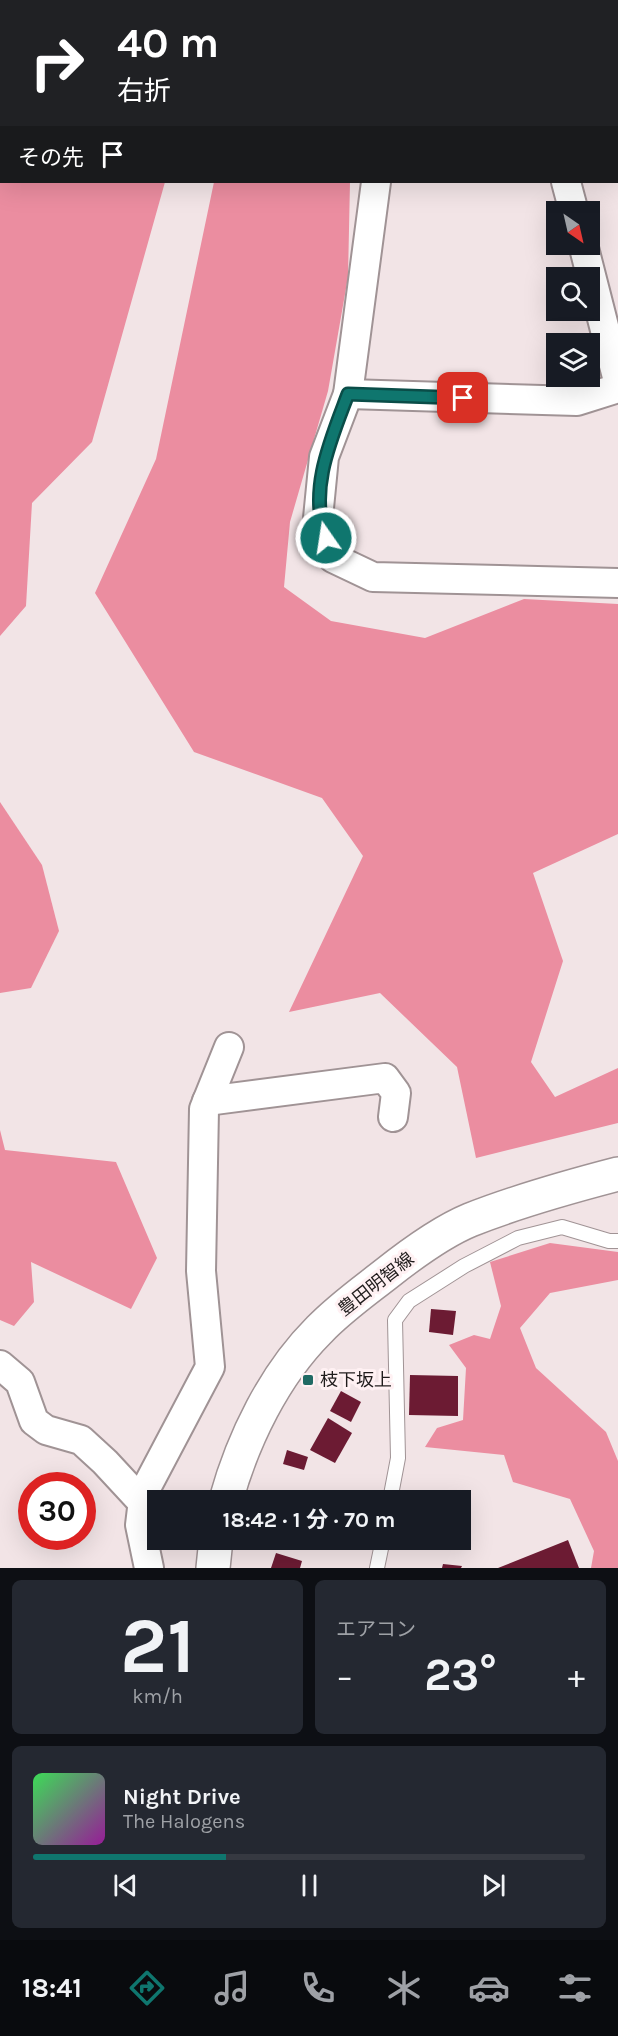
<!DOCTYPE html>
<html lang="ja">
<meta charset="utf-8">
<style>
:root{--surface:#171b24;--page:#242831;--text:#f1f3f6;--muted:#9ea1a6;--line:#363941;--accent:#0f766e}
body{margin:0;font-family:Karla,"Noto Sans JP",sans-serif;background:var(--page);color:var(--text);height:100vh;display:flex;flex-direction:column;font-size:22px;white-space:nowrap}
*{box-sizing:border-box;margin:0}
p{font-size:20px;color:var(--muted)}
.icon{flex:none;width:33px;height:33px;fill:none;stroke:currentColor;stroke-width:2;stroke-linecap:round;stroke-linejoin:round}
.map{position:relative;height:1568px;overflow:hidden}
.sheet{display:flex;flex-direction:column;gap:12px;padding:12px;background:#0d0f14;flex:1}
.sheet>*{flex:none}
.guide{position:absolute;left:0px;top:0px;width:618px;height:183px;box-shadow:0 6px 24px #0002;background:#202124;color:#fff;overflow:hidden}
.needle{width:39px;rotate:146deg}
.controls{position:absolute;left:546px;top:201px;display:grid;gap:12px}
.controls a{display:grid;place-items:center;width:54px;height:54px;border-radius:0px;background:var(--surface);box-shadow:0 6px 24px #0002;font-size:30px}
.speed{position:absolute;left:18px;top:1472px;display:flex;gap:12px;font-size:30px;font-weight:700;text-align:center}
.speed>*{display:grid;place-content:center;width:78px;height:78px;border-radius:50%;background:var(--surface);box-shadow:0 6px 24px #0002;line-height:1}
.speed .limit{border:9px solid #d22;background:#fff;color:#111}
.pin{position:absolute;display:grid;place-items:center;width:51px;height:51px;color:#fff;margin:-26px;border-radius:12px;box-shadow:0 3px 9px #0006}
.me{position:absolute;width:66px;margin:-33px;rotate:347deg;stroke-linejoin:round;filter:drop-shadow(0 0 4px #0008)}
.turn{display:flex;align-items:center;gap:21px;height:126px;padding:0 18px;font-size:27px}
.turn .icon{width:78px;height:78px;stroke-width:2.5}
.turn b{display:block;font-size:42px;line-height:51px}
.then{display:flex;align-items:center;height:57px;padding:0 18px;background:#0003;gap:12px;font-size:22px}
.big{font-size:45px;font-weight:700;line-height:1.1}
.sheet .widget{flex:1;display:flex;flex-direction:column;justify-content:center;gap:9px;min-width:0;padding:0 21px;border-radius:9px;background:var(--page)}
.sheet .dial{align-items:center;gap:0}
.dial b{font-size:78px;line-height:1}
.song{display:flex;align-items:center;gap:18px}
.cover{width:72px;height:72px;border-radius:9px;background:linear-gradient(135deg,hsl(130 70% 55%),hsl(300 70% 35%))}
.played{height:6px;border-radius:3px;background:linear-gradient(90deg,var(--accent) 35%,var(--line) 35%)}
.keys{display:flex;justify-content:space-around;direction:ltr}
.heat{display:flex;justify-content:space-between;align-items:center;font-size:33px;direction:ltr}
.sheet .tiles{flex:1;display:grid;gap:12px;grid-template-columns:1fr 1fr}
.widget:last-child{grid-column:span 2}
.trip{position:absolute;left:147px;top:1490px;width:324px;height:60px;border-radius:0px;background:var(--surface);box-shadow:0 6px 24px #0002;font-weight:700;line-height:60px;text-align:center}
.tabs{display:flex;height:96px;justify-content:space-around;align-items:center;background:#090b0e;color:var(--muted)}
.tabs .icon{width:42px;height:42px}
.tabs .on{color:var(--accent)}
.tabs b{font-size:27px;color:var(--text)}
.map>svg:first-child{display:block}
.forest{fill:#eb8da0}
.building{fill:#6c1b33}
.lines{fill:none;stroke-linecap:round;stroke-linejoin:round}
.service-casing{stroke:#a09395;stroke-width:16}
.minor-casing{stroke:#a09395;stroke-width:32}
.primary-casing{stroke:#a09395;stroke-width:36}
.service{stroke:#fff;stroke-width:14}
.minor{stroke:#fff;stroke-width:28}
.primary{stroke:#fff;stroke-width:33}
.route-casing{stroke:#0a4d48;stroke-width:15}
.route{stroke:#0f766e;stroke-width:10}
.poi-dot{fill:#206a64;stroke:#fff1f3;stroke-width:2}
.labels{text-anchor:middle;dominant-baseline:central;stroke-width:6;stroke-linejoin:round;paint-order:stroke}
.street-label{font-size:18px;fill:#201c1c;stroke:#fff1f3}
.poi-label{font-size:18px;fill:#201c1c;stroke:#fff1f3;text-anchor:start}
</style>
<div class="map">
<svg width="618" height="1568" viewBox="0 0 618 1568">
<rect width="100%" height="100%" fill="#f2e4e6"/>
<g class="forest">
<path d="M0 0 201 1 2 2V182H165L92 442 32 503 26 606 0 636Z"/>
<path d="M214 182H350L348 277 328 391 290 522 284 587 331 621 425 638 524 599 618 604V834L533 873 563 961 531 1062 555 1097 618 1068V1123L476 1158 457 1067 380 993 289 1012 363 856 322 798 194 752 95 593 156 459Z"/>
<path d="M0 802 42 865 59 931 31 988 0 993Z"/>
<path d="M0 1130 5 1150 116 1162 157 1258 131 1309 31 1262 34 1302 14 1326 0 1320Z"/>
<path d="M550 1243 618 1252V1280L550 1293 520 1328 536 1368 606 1432 618 1461V1568H591L594 1551 570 1499 513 1482 504 1455 425 1447 437 1428 463 1420 466 1368 449 1345 474 1335 490 1339 501 1306 490 1262Z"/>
</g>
<g class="building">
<path d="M431 1309 456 1311 453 1335 429 1332Z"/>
<path d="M410 1375 458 1376V1416L409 1415Z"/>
<path d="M341 1391 361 1402 351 1422 330 1411Z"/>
<path d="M328 1418 352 1433 335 1463 310 1450Z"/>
<path d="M287 1450 308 1457 304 1470 283 1464Z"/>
<path d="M404 1539H441L440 1547 404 1542Z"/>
<path d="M568 1540 579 1568H498Z"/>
<path d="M276 1553 302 1561 300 1568H271Z"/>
<path d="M443 1564 462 1566 461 1568H442Z"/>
</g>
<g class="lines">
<defs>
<g id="service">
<path d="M390 1500 398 1458 395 1320 409 1301 464 1266 518 1238 562 1227 609 1241H618"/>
<path d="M377 1568 383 1539"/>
</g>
<g id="minor">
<path d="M475 0 476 2"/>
<path d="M376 182 348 394 324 457 318 518 333 558 373 577 618 583"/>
<path d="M566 182 574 212"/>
<path d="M583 244 618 381"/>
<path d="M348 394 577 401 618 388"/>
<path d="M207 1101 385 1078 396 1093 393 1117"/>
<path d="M0 1365 20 1382 34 1421 46 1430 81 1440 105 1462 143 1503"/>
<path d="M149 1568 140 1525 144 1492 210 1367 201 1271 204 1109 229 1047"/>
</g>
<g id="primary">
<path d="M226 1500C243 1439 274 1375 319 1330 339 1309 363 1292 386 1274 410 1255 441 1232 470 1220 518 1201 568 1187 618 1174"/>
<path d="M213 1568 216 1539"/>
</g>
</defs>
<use href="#service" class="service-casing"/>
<use href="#minor" class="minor-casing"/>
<use href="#primary" class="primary-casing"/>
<use href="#service" class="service"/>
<use href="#minor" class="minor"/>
<use href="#primary" class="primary"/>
</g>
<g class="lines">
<defs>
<path id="route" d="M326 538C308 490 331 439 348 394L463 398"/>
</defs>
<use href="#route" class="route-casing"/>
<use href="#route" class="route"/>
</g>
<rect class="poi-dot" x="302" y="1374" width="12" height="12" rx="3"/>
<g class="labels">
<g class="street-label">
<text transform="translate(376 1284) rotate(-38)">豊田明智線</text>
</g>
<g class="poi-label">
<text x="320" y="1380">枝下坂上</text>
</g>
</g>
</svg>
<div class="controls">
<a><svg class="needle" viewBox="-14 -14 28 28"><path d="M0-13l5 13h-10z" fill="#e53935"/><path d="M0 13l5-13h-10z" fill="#9ea1a6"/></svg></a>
<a><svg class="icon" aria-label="search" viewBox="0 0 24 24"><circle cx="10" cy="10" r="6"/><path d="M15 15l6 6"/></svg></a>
<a><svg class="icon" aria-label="layers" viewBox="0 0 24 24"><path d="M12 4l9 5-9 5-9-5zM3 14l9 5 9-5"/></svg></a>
</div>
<div class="speed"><div class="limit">30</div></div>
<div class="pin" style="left:463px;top:398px;background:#d93025"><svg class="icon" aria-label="arrive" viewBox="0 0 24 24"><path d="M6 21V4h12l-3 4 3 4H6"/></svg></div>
<svg class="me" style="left:326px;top:538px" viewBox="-20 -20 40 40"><circle r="17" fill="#0f766e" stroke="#fff" stroke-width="3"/><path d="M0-11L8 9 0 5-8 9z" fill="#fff"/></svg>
<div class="trip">18:42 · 1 分 · 70 m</div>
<div class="guide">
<div class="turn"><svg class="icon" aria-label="right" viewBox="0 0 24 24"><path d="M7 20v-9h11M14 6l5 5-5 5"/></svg><div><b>40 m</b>右折</div></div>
<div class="then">その先<svg class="icon" aria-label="arrive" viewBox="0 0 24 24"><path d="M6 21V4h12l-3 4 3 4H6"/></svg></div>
</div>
</div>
<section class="sheet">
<div class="tiles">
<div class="widget dial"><b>21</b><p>km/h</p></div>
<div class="widget"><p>エアコン</p>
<div class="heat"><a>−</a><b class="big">23°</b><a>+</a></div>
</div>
<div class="widget">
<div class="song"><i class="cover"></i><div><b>Night Drive</b><p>The Halogens</p></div></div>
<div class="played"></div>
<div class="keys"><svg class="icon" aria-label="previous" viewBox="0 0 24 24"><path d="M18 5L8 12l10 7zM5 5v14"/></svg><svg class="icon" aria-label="pause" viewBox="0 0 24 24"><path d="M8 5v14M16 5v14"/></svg><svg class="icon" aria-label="next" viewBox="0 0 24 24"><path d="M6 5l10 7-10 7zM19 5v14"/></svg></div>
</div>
</div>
</section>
<nav class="tabs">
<b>18:41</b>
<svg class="icon on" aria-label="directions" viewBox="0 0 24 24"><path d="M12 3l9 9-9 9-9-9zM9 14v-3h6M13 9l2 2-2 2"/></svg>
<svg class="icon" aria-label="music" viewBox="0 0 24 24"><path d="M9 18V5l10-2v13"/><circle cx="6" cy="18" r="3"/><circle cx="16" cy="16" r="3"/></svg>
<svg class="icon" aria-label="phone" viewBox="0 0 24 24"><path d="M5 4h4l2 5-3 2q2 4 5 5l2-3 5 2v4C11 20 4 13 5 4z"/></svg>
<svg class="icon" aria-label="climate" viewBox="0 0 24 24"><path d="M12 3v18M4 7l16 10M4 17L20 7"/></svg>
<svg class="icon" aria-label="car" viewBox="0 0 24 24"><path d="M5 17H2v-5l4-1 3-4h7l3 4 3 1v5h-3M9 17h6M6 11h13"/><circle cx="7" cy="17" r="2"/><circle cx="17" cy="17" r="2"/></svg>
<svg class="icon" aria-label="filters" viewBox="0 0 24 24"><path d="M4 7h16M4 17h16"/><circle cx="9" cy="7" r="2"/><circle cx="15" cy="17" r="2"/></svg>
</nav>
